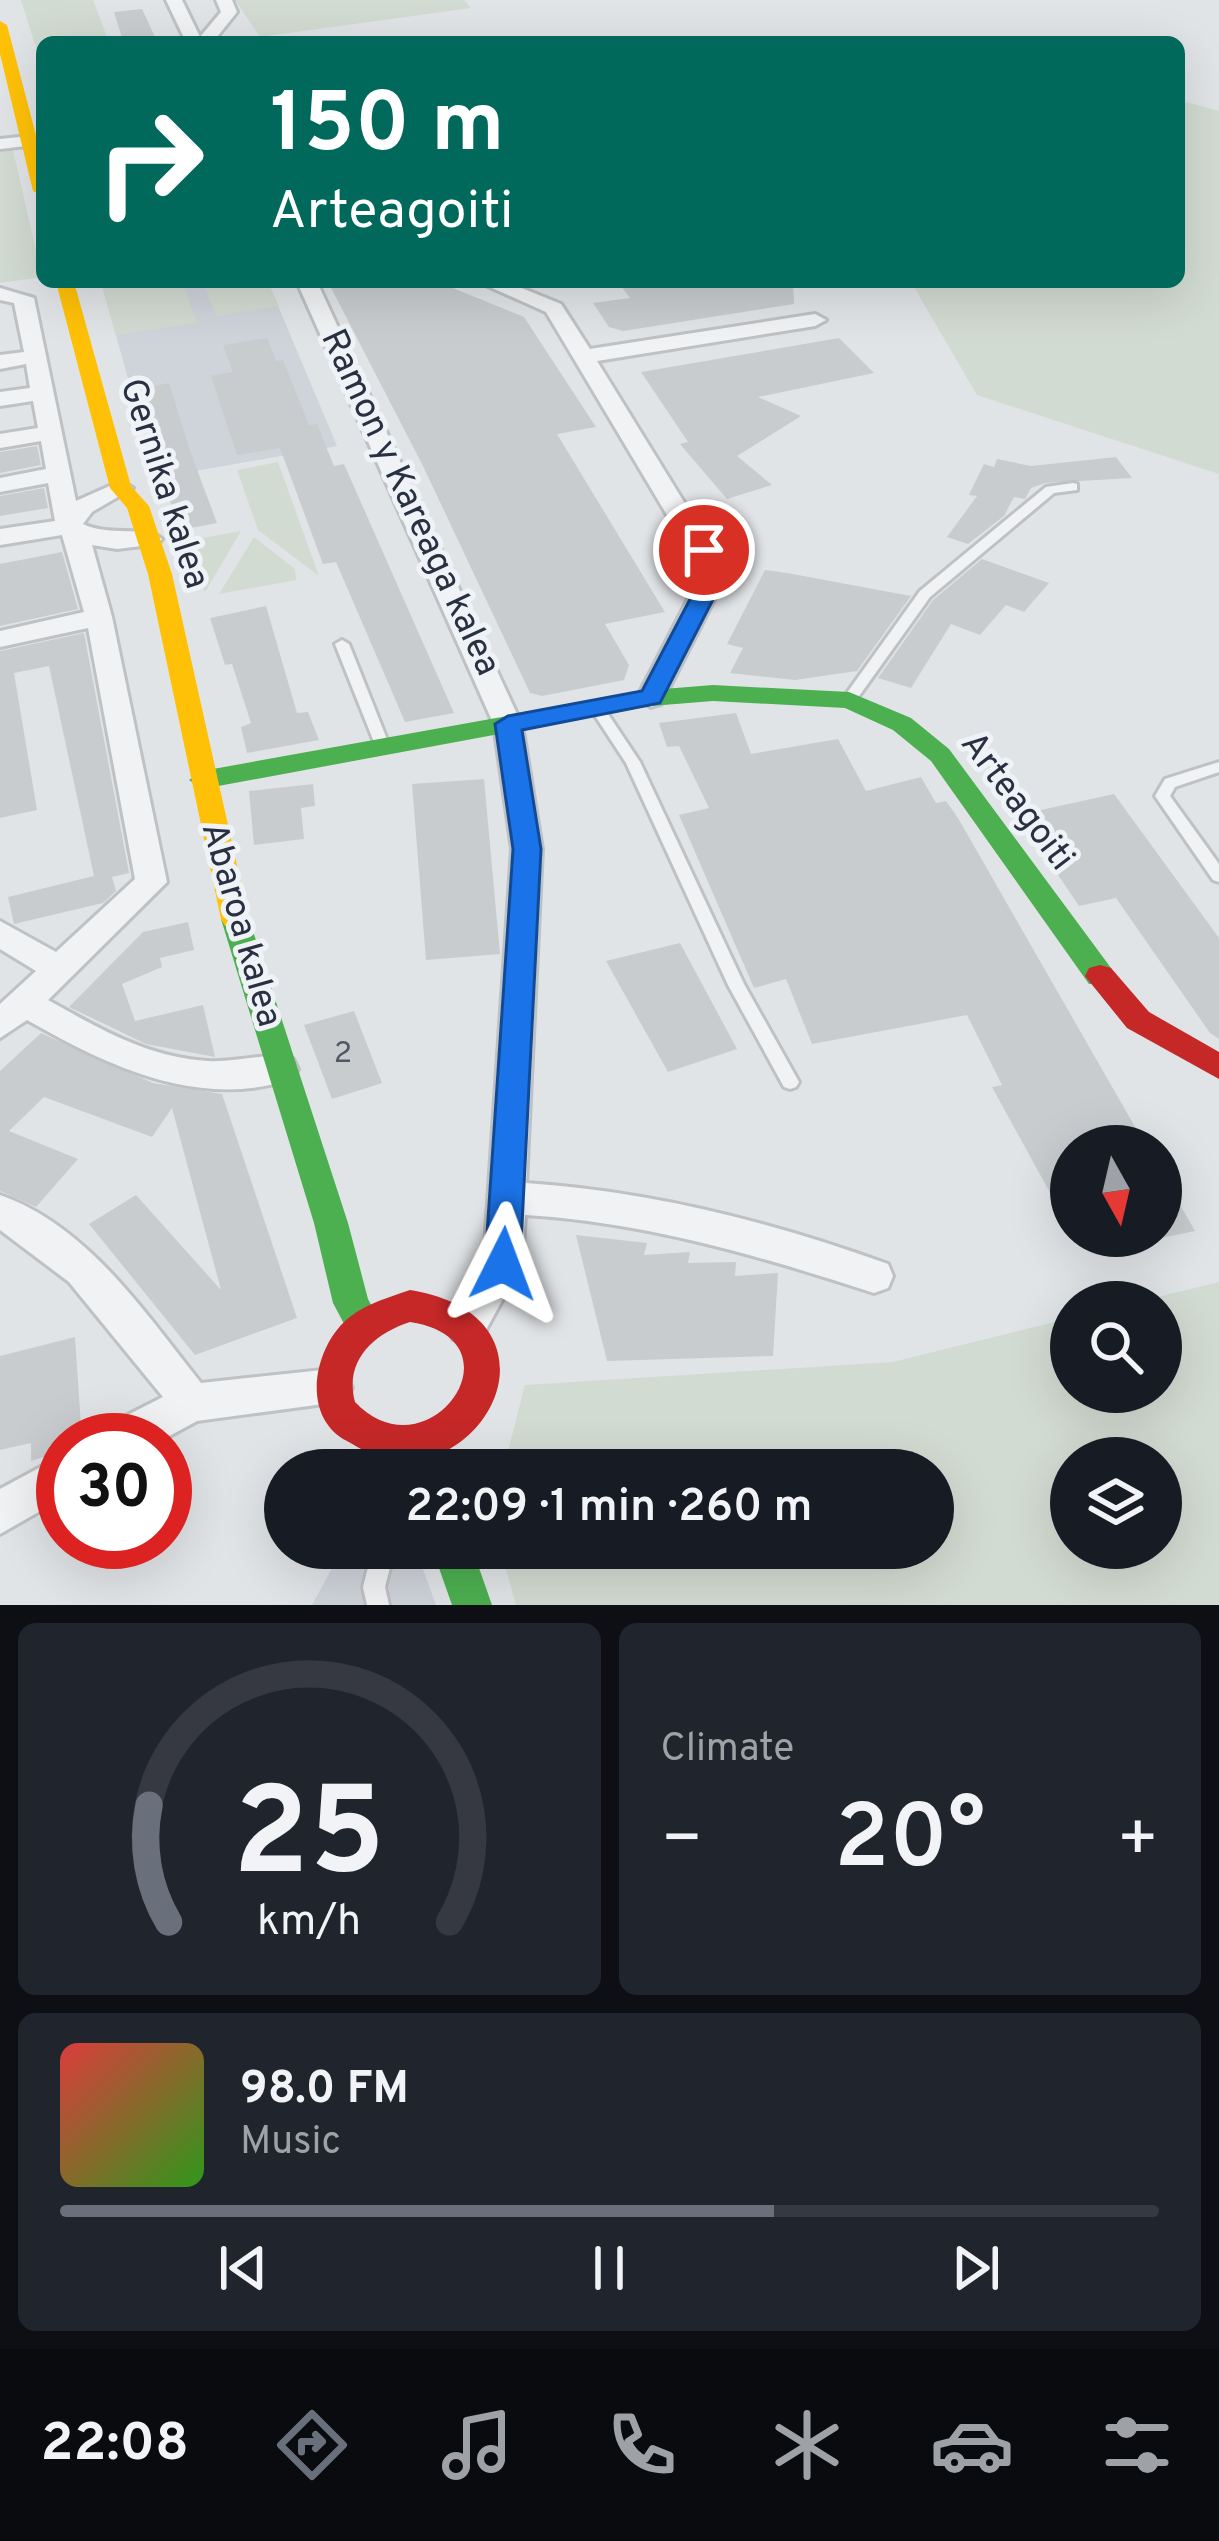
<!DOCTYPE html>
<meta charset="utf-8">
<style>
:root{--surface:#171b24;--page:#20242c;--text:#f1f3f6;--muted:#9ea1a6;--line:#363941;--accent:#696f7b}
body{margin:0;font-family:Overpass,sans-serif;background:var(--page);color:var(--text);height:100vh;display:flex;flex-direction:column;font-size:45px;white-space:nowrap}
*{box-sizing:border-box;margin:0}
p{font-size:39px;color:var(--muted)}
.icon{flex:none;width:66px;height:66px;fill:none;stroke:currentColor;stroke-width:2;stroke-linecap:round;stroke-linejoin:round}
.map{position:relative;height:1605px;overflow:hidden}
.panel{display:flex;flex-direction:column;gap:18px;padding:18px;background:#0d0f14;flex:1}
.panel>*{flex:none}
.banner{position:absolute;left:36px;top:36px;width:1149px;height:252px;border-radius:18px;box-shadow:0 12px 48px #0002;background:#00695c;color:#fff;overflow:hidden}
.needle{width:78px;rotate:172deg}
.tools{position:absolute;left:1050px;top:1125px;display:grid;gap:24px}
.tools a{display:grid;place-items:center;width:132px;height:132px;border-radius:50%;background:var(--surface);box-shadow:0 12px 48px #0002;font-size:60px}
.speed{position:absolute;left:36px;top:1413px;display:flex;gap:24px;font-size:60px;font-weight:700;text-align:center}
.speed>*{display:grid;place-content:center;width:156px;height:156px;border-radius:50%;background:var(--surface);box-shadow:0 12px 48px #0002;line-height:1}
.speed .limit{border:18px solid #d22;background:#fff;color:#111}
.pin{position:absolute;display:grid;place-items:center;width:102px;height:102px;color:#fff;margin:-51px;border:6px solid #fff;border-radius:50%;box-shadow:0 3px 12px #0007}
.me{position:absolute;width:132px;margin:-66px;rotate:3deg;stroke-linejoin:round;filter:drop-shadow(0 0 9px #0008)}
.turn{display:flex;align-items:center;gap:42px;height:252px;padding:0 36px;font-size:54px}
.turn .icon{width:156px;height:156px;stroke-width:2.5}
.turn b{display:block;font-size:84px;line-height:102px}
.big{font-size:90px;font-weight:600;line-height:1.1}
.panel .tile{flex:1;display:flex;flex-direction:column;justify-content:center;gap:18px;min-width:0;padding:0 42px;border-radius:18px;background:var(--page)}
.panel .dial{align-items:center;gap:0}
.dial svg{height:312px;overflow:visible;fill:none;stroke:var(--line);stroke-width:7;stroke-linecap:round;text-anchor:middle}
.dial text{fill:var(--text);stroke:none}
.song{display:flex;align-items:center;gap:36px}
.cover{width:144px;height:144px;border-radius:18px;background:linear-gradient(135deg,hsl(0 70% 55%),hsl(110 70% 35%))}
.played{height:12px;border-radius:6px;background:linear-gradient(90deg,var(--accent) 65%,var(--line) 65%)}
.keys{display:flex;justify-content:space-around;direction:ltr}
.heat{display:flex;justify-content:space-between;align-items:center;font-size:66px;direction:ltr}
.panel .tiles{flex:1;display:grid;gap:18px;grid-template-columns:1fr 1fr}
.tile:last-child{grid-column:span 2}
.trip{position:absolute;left:264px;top:1449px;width:690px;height:120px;border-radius:60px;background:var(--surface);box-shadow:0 12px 48px #0002;font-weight:600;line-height:120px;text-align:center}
.dock{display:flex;height:192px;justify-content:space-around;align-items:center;background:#090b0e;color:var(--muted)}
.dock .icon{width:84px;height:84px}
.dock .active{color:var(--accent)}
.dock b{font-size:54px;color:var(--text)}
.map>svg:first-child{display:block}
.built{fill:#cfd3da}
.green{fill:#d2dbd2;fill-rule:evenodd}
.building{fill:#c9cccf}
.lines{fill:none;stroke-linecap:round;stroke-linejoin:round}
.lane-casing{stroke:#bfc2c5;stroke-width:6}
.street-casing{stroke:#bfc2c5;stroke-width:6}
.lane{fill:#f1f2f3;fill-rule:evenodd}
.street{fill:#f1f2f3;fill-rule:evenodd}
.fast{fill:#4caf50;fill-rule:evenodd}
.slow{fill:#ffc107;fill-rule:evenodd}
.jam{fill:#c62828;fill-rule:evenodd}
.route{fill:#1a73e8;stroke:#114b97;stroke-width:3}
.labels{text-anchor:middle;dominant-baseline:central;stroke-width:10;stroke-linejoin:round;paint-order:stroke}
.number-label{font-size:30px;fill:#515865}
.street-label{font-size:36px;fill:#283041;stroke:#eff2f6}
</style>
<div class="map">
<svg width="1219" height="1605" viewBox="0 0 1219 1605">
<rect width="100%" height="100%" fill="#e1e4e7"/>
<g class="built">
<path d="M101 282H268L337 446 156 478Z"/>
<path d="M343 1548H410L420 1561 436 1605H312Z"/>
</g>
<g class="green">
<path d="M21 0H93L109 42H42V67Z"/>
<path d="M235 0H464L471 8 260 37Z"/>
<path d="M1179 100 1219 111V474L977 395 911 282H1179Z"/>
<path d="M13 150 42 277 0 283V152Z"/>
<path d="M101 282H182L197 323 116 335Z"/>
<path d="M203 282H268L279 306 216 316Z"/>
<path d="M278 462 319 576 258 530 237 470Z"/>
<path d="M241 531 205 592 186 541Z"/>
<path d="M254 537 295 569 296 580 219 594Z"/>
<path d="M1219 1282V1605H516L500 1548H933V1470H503L525 1385 893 1362 1071 1318V1392H1161V1302H1137ZM1071 1458H1161V1548H1071Z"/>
</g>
<g class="building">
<path d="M142 9 155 37 123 41 114 12Z"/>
<path d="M328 282H438L524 317 596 427 557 434 665 612 605 624 629 665 624 680 542 696 530 693 423 466Z"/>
<path d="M618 282H793L794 304 623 331 609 327 593 303 630 298Z"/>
<path d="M267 338 276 361 283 360 309 425 317 424 334 466 344 464 454 713 405 722 336 562 323 564 280 448 237 455 211 376 233 372 223 345Z"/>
<path d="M839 338 874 373 758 397 801 416 737 456 772 485 727 499 680 444 688 442 641 372Z"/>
<path d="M169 383 189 448 217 523 180 530 166 489 174 488 144 388Z"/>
<path d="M37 446 41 465 0 473V452Z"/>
<path d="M1116 457 1132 478 1045 483 1031 488 1025 499 1014 497 1004 516 968 544 947 537 977 496 969 495 984 464 994 467 997 459 1031 466Z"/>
<path d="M44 488 48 508 0 516V496Z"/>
<path d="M62 552 78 609 0 626V564Z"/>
<path d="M982 559 1049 583 1024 612 1006 605 980 635 951 624 911 688 878 678 933 600Z"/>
<path d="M765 570 787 573 911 596 857 671 795 680 730 673 743 648 727 644Z"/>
<path d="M266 606 297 713 308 712 319 740 247 753 241 727 251 723 232 664 225 665 210 618Z"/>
<path d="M84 633 129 873 112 877 116 891 103 903 14 924 8 897 94 876 49 666 14 673 37 810 0 818V651Z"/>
<path d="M736 713 751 754 838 739 866 791 921 777 936 803 946 801 958 818 1146 1146H1071V1231L992 1087 1002 1085 967 1015 812 1044 786 979 754 988 679 815 709 808 679 746 667 747 659 723Z"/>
<path d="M484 779 500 954 426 960 412 784Z"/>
<path d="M313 784 315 806 301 808 304 839 254 845 249 791Z"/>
<path d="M1114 794 1219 938V1039L1210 1033 1116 898 1079 906 1018 815Z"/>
<path d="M188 922 194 950 160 958 162 967 122 984 135 1021 203 1005 215 1057 146 1044 69 1007 143 932Z"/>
<path d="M680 943 737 1049 668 1072 606 961Z"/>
<path d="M354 1011 382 1083 332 1099 304 1025Z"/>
<path d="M41 1033 153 1083 222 1094 297 1318 195 1355 89 1224 136 1195 221 1290 172 1108 152 1137 44 1097 9 1131 78 1159 36 1207 0 1191V1071Z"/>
<path d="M1161 1172 1195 1231 1161 1238Z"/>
<path d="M576 1235 647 1243 644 1255 690 1252 688 1263 736 1262 735 1276 778 1273 773 1356 607 1361Z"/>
<path d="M75 1337 82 1440H63V1451L31 1461V1443L0 1450V1356Z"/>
</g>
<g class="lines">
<defs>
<g id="lane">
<path d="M1073 483 1077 484V490L1054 493 930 597 854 703H844L842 700 844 697 920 591 1046 487Z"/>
<path d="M342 640 349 644 390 747 388 750H378L376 747 335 644Z"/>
<path d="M597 703 602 705 640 762 744 984 799 1082 796 1087 790 1089 784 1087 728 985 626 763 590 708Z"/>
<path d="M1219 762V772L1175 787 1170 796 1219 864V882L1213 880 1155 796 1165 779Z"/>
<path d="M373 1548H395L385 1587 389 1605H367L363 1587Z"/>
</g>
<g id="street">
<path d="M166 0H182L200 37 221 12 216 0H232L237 12 213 42H186Z"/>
<path d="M29 136 38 141 35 145 0 149V139Z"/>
<path d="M297 282H317L522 725 542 849 526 1183C649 1191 772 1222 888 1264L893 1276 888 1288 874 1293C760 1256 645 1222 525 1215L522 1264 481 1339 467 1344 453 1339 447 1326 484 1261 512 849 494 725Z"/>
<path d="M479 282H507L561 304 590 349 815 314 826 320 815 326 597 361 724 567 723 582 661 704 651 707 637 698 697 582 698 567 546 312Z"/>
<path d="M0 288 34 298 76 501 121 481 133 488 92 512 83 524C109 537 145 525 162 539L158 544 117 549 92 545 112 617 167 882 48 1000C98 1028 149 1058 208 1061 236 1063 267 1051 293 1059L298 1069 293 1079C198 1110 108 1066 27 1020L0 1038V1004L36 971 0 949V921L56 952 135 879 88 628 0 647V631L84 612 62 535 0 545V529L55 521 48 483 0 492V478L46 469 41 441 0 448V434L38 428 33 401 0 406V392L30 388 26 364 0 369V355L24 352 14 303 0 300Z"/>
<path d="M0 1195C88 1226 145 1313 201 1383L332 1369 346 1375 352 1388 346 1401 197 1421 162 1440H100L106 1426 163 1397 69 1282 0 1230Z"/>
<path d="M63 1455V1498L0 1534V1489Z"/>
</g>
</defs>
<use href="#lane" class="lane-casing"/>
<use href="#street" class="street-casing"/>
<use href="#lane" class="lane"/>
<use href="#street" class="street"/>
<g class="fast">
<path d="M713 685 849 692 911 718 949 749 1111 968 1115 976 1111 984H1089L931 761 893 730 845 708 713 701 651 706 202 789 189 780 202 771 651 690Z"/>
<path d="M235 908 245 912 249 919 348 1223 368 1299 381 1324 376 1335 363 1340 350 1335 333 1303 314 1223 221 919 225 912Z"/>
<path d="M432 1548H472L492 1605H452Z"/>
</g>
<g class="slow">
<path d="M0 21 7 25 42 158V196L33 191 0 54Z"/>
<path d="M56 282H74L131 486 149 506 172 574 249 919 245 926H225L221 919 148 574 127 508 110 488Z"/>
</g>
<g class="jam">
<path d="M1100 965 1111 968 1149 1012 1219 1052V1079L1127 1028 1085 976 1089 968Z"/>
<path d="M410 1290C565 1315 494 1475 389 1460 374 1458 360 1448 347 1441 299 1416 314 1344 351 1316 368 1303 390 1297 410 1290ZM410 1322C527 1340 428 1479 355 1402 344 1361 373 1334 410 1322Z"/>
</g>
</g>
<path class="route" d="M704 543 716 550 722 582 660 703 522 730 541 849 520 1264 515 1274 503 1279 490 1274 485 1264 513 849 495 724 508 716 642 691 699 582 693 550Z"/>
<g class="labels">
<g class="number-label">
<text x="343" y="1054">2</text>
</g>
<g class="street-label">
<text transform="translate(163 484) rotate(72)">Gernika kalea</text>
<text transform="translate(409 503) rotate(65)">Ramon y Kareaga kalea</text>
<text transform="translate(1016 802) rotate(53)">Arteagoiti</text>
<text transform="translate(240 925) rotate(74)">Abaroa kalea</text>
</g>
</g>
</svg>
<div class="tools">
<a><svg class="needle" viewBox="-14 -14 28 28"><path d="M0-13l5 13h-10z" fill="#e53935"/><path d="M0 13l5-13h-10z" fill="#9ea1a6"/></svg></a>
<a><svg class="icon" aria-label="search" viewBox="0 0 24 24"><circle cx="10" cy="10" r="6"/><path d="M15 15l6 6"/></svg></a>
<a><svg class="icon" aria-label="layers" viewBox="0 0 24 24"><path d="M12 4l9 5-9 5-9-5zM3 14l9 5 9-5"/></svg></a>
</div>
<div class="speed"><div class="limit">30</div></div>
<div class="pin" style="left:704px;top:550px;background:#d93025"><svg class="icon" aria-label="arrive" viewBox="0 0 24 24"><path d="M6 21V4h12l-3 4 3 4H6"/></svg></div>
<svg class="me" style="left:503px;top:1264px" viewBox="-20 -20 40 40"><path d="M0-17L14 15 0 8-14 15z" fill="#1a73e8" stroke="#fff" stroke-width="4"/></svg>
<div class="trip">22:09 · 1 min · 260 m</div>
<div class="banner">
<div class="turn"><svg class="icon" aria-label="right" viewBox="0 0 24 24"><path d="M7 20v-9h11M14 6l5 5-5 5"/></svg><div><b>150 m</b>Arteagoiti</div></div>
</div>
</div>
<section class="panel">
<div class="tiles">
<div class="tile dial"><svg viewBox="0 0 100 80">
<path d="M14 69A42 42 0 1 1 86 69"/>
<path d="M14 69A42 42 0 0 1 9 39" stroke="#696f7b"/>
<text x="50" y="56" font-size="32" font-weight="700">25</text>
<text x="50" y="72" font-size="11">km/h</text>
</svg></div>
<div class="tile"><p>Climate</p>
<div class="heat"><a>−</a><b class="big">20°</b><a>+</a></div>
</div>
<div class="tile">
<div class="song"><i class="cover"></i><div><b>98.0 FM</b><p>Music</p></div></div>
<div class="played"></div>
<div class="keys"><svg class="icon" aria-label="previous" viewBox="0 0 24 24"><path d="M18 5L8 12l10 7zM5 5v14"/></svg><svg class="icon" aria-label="pause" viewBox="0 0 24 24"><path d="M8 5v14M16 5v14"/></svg><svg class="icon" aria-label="next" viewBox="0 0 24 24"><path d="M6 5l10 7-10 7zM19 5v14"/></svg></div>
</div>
</div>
</section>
<nav class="dock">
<b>22:08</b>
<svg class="icon active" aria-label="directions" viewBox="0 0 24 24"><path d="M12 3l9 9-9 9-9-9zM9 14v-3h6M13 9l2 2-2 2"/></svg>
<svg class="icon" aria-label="music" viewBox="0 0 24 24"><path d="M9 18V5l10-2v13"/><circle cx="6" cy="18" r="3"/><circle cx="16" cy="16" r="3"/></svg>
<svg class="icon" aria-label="phone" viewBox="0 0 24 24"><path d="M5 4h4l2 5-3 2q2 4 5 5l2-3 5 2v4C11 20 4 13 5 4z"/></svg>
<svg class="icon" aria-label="climate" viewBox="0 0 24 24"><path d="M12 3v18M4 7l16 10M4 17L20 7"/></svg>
<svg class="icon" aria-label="car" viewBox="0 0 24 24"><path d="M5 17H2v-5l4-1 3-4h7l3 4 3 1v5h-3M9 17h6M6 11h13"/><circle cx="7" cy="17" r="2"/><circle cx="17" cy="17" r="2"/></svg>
<svg class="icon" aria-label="filters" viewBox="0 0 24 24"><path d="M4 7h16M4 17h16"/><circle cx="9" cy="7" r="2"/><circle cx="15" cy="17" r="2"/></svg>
</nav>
